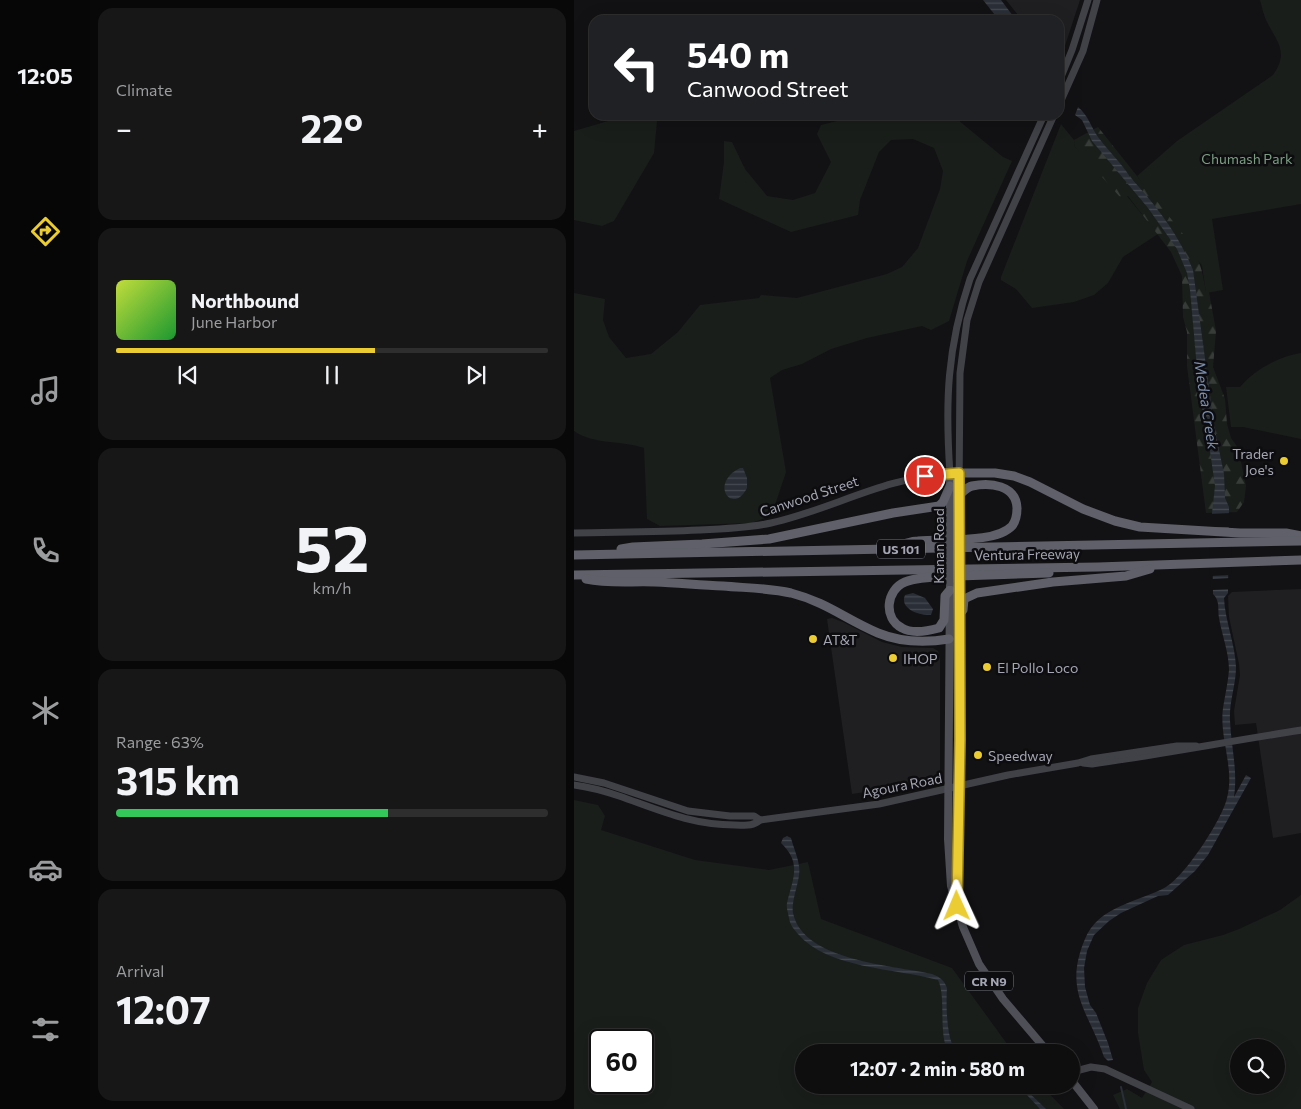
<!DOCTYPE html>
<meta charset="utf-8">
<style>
:root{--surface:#0e0e0f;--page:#171718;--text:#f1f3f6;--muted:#9b9c9e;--line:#2e2e2f;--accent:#ebcc33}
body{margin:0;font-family:Commissioner,sans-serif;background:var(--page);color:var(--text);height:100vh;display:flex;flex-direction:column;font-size:19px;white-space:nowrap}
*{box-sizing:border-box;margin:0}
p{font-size:16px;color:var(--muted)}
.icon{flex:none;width:28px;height:28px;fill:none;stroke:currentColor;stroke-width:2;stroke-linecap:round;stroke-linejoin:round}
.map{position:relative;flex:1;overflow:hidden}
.sheet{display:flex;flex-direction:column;gap:8px;padding:8px;background:#080808;width:484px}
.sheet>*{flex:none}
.guide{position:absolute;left:15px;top:15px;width:475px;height:105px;border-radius:15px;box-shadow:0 5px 20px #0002,0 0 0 1px var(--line);background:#202124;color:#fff;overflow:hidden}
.tools{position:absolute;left:656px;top:1039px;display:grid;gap:10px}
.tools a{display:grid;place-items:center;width:55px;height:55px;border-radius:50%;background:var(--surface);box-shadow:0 5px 20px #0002,0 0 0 1px var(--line);font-size:25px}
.speed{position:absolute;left:15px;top:1029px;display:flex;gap:10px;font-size:25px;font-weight:700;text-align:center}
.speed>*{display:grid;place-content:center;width:65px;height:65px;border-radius:50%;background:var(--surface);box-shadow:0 5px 20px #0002,0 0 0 1px var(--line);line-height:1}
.speed .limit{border:2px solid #111;border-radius:8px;background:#fff;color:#111}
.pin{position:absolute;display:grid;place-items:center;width:42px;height:42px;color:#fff;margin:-21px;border:2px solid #fff;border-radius:50%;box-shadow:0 1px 5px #0007}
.me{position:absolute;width:55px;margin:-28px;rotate:359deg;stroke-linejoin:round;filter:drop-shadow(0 0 4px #0008)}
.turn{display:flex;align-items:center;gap:18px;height:105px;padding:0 15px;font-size:22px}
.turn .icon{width:65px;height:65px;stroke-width:2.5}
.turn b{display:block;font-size:35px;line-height:42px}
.big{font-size:38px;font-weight:700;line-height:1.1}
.sheet .tile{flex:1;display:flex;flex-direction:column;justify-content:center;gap:8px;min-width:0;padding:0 18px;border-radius:15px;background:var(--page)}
.sheet .dial{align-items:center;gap:0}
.dial b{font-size:65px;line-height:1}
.song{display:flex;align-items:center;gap:15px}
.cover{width:60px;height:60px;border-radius:8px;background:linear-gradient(135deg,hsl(70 70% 55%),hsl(130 70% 35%))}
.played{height:5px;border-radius:2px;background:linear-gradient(90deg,var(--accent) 60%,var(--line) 60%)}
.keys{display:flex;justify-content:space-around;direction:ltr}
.heat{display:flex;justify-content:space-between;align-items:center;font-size:28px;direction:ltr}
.charge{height:8px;border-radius:4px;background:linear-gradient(90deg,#34c759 63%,var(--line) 0)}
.trip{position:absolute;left:221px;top:1044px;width:285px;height:50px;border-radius:25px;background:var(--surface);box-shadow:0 5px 20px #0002,0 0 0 1px var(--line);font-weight:700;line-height:50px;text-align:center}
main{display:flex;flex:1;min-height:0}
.tab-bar{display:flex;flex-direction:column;width:90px;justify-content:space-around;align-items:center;background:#060606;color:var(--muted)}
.tab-bar .icon{width:35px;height:35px}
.tab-bar .current{color:var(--accent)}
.tab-bar b{font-size:22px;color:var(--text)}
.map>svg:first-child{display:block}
.built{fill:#1f1e21}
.green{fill:#191e1a;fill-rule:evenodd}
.forest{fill:url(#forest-firs)}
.water{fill:url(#water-rules)}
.pier{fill:#121214}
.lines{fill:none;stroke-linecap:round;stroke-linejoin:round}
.stream{stroke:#292e37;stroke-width:2}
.secondary{stroke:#414248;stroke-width:7}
.primary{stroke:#4f5057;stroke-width:8}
.highway{stroke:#5f6069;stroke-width:9}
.primary-bridge{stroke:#4f5057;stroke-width:8}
.route-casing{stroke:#998521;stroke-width:12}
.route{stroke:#ebcc33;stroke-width:9}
.poi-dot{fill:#ebcc33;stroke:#0d0d0f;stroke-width:2}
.labels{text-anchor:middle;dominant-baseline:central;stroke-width:5;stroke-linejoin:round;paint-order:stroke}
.shield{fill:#0d0d0f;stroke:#777882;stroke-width:1}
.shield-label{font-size:12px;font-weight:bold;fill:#a4a6b4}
.park-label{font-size:14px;fill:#7b9e83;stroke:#0d0d0f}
.poi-label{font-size:14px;fill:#a4a6b4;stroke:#0d0d0f;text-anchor:start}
.street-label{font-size:14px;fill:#a4a6b4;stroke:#0d0d0f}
.water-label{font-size:15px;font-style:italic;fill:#7c8eae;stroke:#0d0d0f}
</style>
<main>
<nav class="tab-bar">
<b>12:05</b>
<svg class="icon current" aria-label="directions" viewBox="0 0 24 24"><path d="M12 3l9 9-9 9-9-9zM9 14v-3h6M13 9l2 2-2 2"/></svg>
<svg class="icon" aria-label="music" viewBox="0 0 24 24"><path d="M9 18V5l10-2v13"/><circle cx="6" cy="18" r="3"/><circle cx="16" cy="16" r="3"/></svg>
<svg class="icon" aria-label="phone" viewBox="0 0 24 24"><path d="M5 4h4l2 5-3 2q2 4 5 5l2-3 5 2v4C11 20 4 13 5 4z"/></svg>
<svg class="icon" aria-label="climate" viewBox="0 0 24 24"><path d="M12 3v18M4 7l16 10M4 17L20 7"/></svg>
<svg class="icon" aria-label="car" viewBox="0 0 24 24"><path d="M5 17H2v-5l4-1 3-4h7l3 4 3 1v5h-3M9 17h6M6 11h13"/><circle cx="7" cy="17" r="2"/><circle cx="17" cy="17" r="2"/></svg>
<svg class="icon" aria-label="filters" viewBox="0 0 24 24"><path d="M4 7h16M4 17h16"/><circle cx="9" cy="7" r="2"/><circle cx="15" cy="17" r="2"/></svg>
</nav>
<section class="sheet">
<div class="tile"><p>Climate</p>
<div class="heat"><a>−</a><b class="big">22°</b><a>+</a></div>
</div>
<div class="tile">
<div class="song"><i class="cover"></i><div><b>Northbound</b><p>June Harbor</p></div></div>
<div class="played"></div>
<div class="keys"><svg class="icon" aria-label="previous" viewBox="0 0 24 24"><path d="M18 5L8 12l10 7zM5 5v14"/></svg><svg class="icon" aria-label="pause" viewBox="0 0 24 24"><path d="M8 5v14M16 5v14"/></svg><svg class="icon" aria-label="next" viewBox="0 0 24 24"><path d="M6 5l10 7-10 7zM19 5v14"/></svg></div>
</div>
<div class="tile dial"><b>52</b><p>km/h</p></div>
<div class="tile"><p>Range · 63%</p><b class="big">315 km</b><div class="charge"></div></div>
<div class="tile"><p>Arrival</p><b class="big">12:07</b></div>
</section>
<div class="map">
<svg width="728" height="1109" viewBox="0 0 728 1109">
<defs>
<pattern id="forest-firs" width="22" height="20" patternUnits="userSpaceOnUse" patternTransform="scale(1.25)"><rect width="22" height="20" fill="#191e1a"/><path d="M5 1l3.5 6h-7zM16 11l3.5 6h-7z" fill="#373c39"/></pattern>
<pattern id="water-rules" width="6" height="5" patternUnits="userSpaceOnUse" patternTransform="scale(1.25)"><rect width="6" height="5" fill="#292e37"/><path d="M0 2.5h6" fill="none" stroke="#454952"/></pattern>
</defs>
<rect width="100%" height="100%" fill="#121214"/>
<g class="built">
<path d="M432 0H506L487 58 485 57V20H448Z"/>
<path d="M727 589V833L699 838 682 723 661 725 660 711 666 675 665 664 655 617 654 596 658 592Z"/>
<path d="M258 618 269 622 308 642 328 647 359 648 364 651 366 658V773L363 777 337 785 278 794 253 619Z"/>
</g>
<g class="green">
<path d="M686 0H727V204L638 219 649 290 632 293 628 266 563 176 603 141 699 75C716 51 702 41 692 20 689 13 688 7 686 0Z"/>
<path d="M267 115H378L429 157 438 161 393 261 375 321 357 330 348 326 293 338 257 349 228 364 208 370 196 378 212 472 199 511 193 517 178 523 86 526 73 519 70 448C47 440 20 445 0 431V293L31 299 29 320 35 337 52 358 77 354 104 332 126 305 185 298 187 295 223 298 313 274 328 267 344 248 366 189 369 171 360 148 339 139 317 140 305 152 286 200 284 215 217 232 145 199 150 162V141L158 142 171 169 193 196 219 200 241 193 257 162 243 134 247 125 267 120Z"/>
<path d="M41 119 83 121 80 153 40 221 28 226 0 220V131Z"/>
<path d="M487 124 500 140 501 147 553 196 584 234 549 257 534 283 520 295 500 302 458 308 442 289 427 280V277Z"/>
<path d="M727 353V439L669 427H657L652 387H666C680 370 706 356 727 353Z"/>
<path d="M0 800 24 805 31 816 27 830 121 860 195 870 234 862 247 919 378 968 439 1052H230V1085H467L490 1109H0ZM26 1040H69V1082H26Z"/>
<path d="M727 895V1109H546L539 1095 553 1089 568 1098 578 1082 570 1070 564 1033V1008L573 983 587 960 610 945 649 935 665 929 706 910ZM665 1048H702V1085H665Z"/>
</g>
<path class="forest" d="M524 127 613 239C626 259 628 269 632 292H635L642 331 639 367 651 399 653 424 657 438 664 448 672 486 670 502 663 512 632 513 613 366V332L609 317 608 276 597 252 554 196 546 197 501 147 500 140Z"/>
<g class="water">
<path d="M409 0H427L442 20H425Z"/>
<path d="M504 107C514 115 517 127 524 137 534 151 547 162 556 177 582 205 605 235 619 270L640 425 650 474 651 498 655 507 654 593 650 598C651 621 661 643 662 667 662 685 655 702 656 720 657 747 664 770 660 797L672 775 677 778 634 855 621 871 594 895 584 896 547 913 535 921 520 935 513 951 510 968 511 987 516 1005 522 1013 534 1043 539 1060 534 1061 530 1057C514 1010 489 991 511 939 524 906 565 902 592 887 611 876 648 820 653 798 661 768 645 738 649 708 651 695 654 683 655 670 655 653 648 635 645 618 644 612 645 605 643 600 642 597 640 595 639 594L638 513 641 486 635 444 625 391 616 290 613 273 603 249 574 208 518 141 508 120 501 115Z"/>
<path d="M166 468H169L173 478V488C159 516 134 484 166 468Z"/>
<path d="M339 593 351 598 359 609 357 615C346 616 325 609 331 595Z"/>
<path d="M213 836 217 838C220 850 227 863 225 875 224 885 217 903 219 913 229 961 318 965 358 974 366 977 370 980 373 988 372 1003 372 1042 383 1052H376C363 1041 373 997 364 980 321 968 254 969 224 934 219 928 216 925 215 918 214 912 212 908 213 903 219 878 228 863 207 843L209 838Z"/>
<path d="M440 1085H447L472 1109H466L453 1095Z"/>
</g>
<g class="pier">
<path d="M658 513V527H635V514Z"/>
<path d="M635 529 658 530 657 575 636 576Z"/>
<path d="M657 578V589L637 590 636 579Z"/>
</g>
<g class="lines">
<path class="stream" d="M547 1087 552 1109"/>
<g class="secondary">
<path d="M485 82 498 50 514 0"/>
<path d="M485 105 509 51 523 0"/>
<path d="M385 495 386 373 393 320 405 282 480 115"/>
<path d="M0 533C42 532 84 532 125 530 149 529 174 528 197 523 260 509 309 477 376 474 371 402 373 348 396 279L470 115"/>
<path d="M509 763 518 764C588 754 657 741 728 730"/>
<path d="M0 777 30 783 114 811 156 816H180L186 820"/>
<path d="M0 785C15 787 30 791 45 796 85 810 117 825 161 825 171 825 178 827 186 820L305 804 434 775 504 763 517 759 603 746H622"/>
<path d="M498 1072 517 1067 531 1069 617 1109"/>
</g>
<g class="primary">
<path d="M376 534V474L385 473"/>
<path d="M384 534 385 495"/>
<path d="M376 586 374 839 377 886 389 927 405 964 429 999 474 1052"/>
<path d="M383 899 386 739 384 582"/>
<path d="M498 1081 520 1109"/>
</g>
<g class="highway">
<path d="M385 473H421L440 476 456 482 509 509 541 521 566 527 666 533H712L728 536"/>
<path d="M325 545C331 544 337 541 344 541 368 538 421 544 438 526 442 521 443 515 443 508 442 485 416 482 398 486 393 487 389 492 385 495"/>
<path d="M47 549 59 547 128 544 195 539 319 513 365 506 369 502 376 486"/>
<path d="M0 555 728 541"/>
<path d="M0 575 524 567 728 560"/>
<path d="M12 579C35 584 58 581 81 582 104 583 126 585 149 586 172 588 195 588 217 593 252 602 273 620 304 633 326 642 351 643 375 639"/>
<path d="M376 590 371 596 370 620 365 628C354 631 338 634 328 628 309 618 312 590 331 582 346 576 367 577 384 576 414 575 445 574 475 573"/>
<path d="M385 615 389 610 390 599 403 593 479 582 552 576 576 569"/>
</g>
<g class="primary-bridge">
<path d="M376 534V582"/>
<path d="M384 534V582"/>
</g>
</g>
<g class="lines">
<defs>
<path id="route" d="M351 476 385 473 386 739 383 906"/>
</defs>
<use href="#route" class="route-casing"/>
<use href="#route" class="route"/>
</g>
<g class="poi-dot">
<circle cx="710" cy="461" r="5"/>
<circle cx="239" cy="639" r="5"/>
<circle cx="319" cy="658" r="5"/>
<circle cx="413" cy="667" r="5"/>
<circle cx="404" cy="755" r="5"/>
</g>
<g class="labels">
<g class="shield">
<rect x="303" y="539.5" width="48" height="19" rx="4"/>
<rect x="391" y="971.5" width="48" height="19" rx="4"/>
</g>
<g class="shield-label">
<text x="327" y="549">US 101</text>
<text x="415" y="981">CR N9</text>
</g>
<g class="park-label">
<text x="673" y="158">Chumash Park</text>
</g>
<g class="poi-label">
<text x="700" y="453" text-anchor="end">Trader<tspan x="700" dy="16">Joe's</tspan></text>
<text x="249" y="639">AT&amp;T</text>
<text x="329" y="658">IHOP</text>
<text x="423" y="667">El Pollo Loco</text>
<text x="414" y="755">Speedway</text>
</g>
<g class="street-label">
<text transform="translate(235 496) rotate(-18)">Canwood Street</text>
<text transform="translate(364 546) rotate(-90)">Kanan Road</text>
<text transform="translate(453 554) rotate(-1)">Ventura Freeway</text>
<text transform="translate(328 785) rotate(-11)">Agoura Road</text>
</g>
<g class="water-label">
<text transform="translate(633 405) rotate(81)">Medea Creek</text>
</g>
</g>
</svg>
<div class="tools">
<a><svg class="icon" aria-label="search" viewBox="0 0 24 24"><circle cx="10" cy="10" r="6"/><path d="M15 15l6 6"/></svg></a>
</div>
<div class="speed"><div class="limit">60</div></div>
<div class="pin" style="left:351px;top:476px;background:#d93025"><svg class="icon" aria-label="arrive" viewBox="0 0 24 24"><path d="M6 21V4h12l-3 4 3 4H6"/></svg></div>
<svg class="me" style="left:383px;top:906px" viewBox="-20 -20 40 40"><path d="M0-17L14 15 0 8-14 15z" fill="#ebcc33" stroke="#fff" stroke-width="4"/></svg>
<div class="trip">12:07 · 2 min · 580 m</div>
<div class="guide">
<div class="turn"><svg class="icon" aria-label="left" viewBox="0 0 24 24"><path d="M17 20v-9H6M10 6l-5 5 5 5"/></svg><div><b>540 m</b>Canwood Street</div></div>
</div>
</div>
</main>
